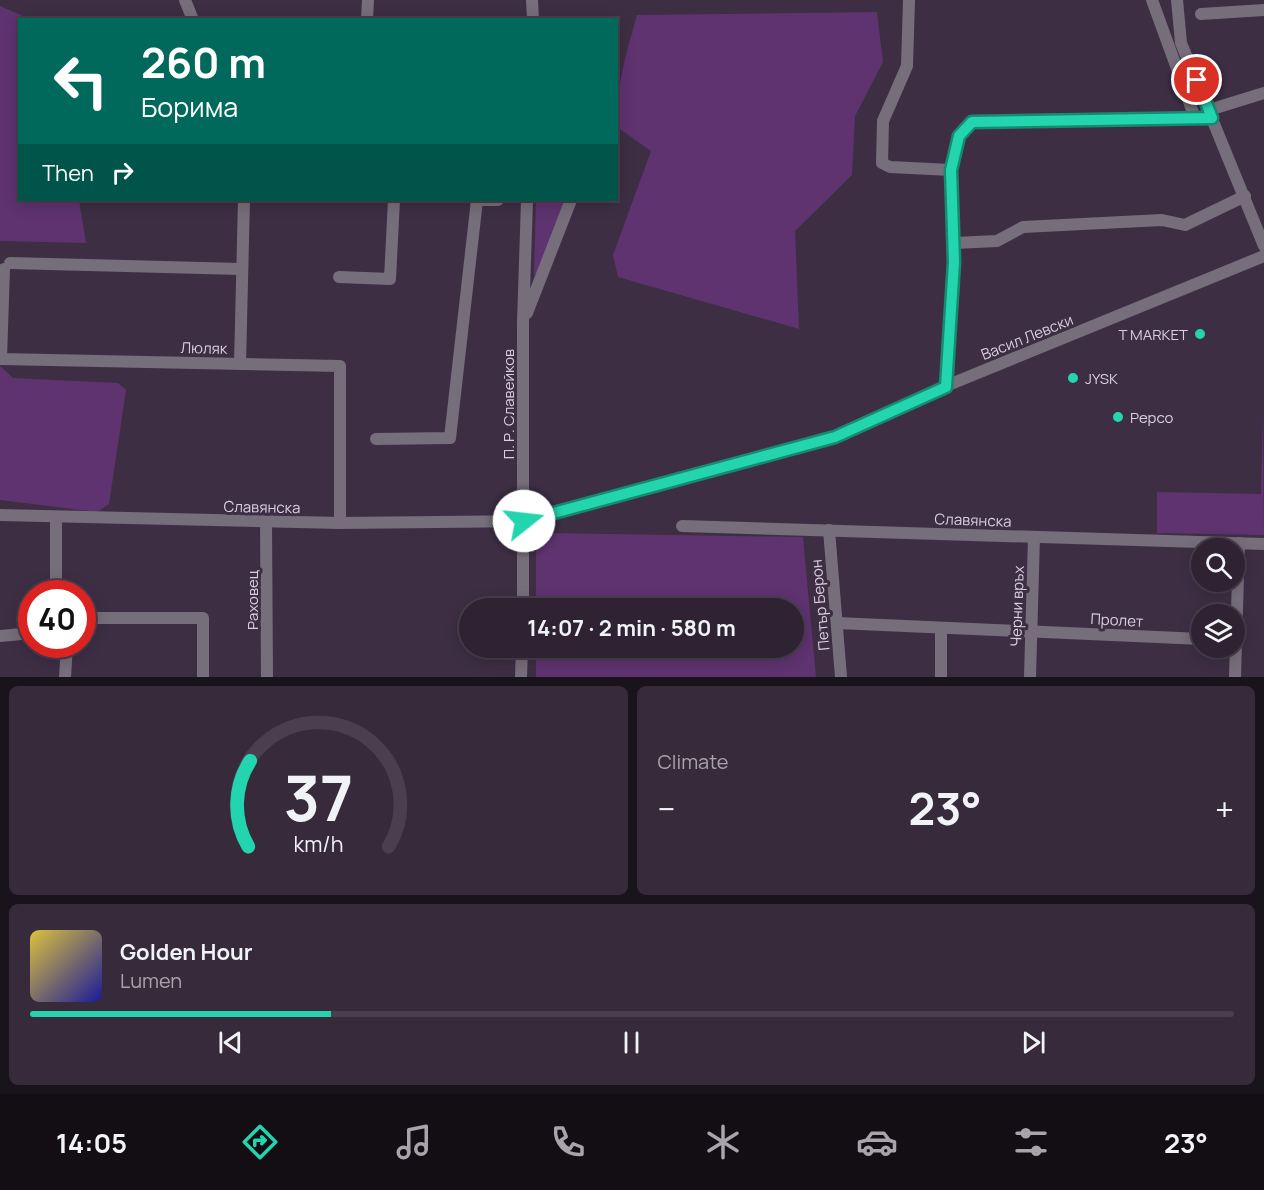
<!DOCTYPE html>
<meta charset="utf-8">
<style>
:root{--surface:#2e2233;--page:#362a3b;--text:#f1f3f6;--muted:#a7a4ac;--line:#493f4e;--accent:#23d5af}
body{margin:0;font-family:Manrope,sans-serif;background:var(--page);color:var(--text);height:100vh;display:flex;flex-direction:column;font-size:22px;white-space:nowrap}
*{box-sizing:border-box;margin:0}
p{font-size:20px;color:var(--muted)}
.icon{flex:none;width:33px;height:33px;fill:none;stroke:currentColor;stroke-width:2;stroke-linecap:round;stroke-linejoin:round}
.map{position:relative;height:677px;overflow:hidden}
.details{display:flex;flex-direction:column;gap:9px;padding:9px;background:#19131c;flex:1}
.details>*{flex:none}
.top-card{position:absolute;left:18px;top:18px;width:600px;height:183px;border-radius:0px;box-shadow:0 3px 15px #0003,0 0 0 2px var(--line);background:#00695c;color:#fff;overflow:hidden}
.controls{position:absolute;left:1191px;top:538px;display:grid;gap:12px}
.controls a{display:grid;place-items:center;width:54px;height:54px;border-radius:50%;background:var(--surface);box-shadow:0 3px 15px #0003,0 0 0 2px var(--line);font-size:30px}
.speed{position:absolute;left:18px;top:580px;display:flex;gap:12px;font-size:30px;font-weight:700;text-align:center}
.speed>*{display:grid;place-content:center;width:78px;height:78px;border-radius:50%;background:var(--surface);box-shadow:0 3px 15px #0003,0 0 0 2px var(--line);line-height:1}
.speed .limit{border:9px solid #d22;background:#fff;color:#111}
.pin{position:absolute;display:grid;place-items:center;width:51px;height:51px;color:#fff;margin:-26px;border:3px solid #fff;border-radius:50%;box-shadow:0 2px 6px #0007}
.me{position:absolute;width:66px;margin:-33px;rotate:74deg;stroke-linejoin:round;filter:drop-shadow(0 0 4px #0008)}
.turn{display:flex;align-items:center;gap:21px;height:126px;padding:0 24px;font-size:27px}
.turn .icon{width:78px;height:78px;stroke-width:2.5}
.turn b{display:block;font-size:42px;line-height:51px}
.then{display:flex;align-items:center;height:57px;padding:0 24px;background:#0003;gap:12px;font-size:22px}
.big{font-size:45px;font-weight:700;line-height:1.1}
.details .tile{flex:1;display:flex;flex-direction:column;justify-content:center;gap:9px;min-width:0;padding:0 21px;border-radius:9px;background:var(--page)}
.details .dial{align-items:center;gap:0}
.dial svg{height:156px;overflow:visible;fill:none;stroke:var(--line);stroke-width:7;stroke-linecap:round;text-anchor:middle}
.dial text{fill:var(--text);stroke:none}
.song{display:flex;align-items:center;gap:18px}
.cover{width:72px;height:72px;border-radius:9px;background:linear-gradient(135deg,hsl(50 70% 55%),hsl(240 70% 35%))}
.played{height:6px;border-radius:3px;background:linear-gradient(90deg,var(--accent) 25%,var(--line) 25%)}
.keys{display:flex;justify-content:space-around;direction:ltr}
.heat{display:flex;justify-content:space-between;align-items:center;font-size:33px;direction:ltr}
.details .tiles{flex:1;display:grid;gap:9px;grid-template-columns:1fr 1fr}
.tile:last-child{grid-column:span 2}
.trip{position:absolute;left:459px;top:598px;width:345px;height:60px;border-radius:30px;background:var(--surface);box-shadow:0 3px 15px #0003,0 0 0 2px var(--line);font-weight:700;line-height:60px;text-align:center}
.tabs{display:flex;height:96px;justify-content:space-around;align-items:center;background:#120e14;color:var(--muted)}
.tabs .icon{width:42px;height:42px}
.tabs .current{color:var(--accent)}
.tabs b{font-size:27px;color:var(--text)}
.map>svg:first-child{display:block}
.green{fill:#5e3370}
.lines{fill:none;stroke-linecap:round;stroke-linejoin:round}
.minor{stroke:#766e7a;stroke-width:12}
.tertiary{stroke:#766e7a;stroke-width:12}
.route-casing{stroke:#178a72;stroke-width:15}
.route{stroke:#23d5af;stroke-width:10}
.poi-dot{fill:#23d5af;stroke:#3d2e44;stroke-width:2}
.labels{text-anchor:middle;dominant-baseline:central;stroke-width:6;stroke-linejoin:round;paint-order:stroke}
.poi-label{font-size:15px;fill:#d9cfde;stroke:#3d2e44;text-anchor:start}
.street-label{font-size:15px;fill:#d9cfde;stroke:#3d2e44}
</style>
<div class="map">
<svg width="1264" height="677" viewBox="0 0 1264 677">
<rect width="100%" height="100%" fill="#3d2e44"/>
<g class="green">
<path d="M0 6 21 15 23 19 20 20V200H79L86 243 0 241Z"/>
<path d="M877 12 883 62 855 116 852 175 795 231 799 329 618 277 613 255 651 151 617 127C616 88 626 53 637 15Z"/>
<path d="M536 200H565L538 273 534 275Z"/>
<path d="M0 366 13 378 118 383 126 390 109 504 97 512 0 500Z"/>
<path d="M1263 415 1264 535 1157 533V492L1261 494Z"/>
<path d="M547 533 803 537 816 677H536V648H794V609H536V548Z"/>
</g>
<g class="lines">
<g class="minor">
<path d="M185 0 193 20"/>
<path d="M532 0 533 20"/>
<path d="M909 0 907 66 883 121 882 163 890 167 951 170"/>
<path d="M1152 0 1195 118"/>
<path d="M1177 0 1181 43 1264 246"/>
<path d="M1201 14 1264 10"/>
<path d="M367 20 368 0"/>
<path d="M1209 110 1264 93"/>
<path d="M955 243 997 241 1023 227 1162 220 1185 225 1245 196"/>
<path d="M10 263 241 269"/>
<path d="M4 269 1 359 340 366V523"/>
<path d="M339 277 390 279 394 200"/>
<path d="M527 313 571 200"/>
<path d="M240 364 244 200"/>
<path d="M946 386 954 281 951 170 959 136 972 122 1212 118"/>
<path d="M376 439 450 438 477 200H498"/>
<path d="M266 522 267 677"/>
<path d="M682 526 1264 544"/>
<path d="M829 530 841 677"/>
<path d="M56 594V517"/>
<path d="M523 609V323L527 200"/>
<path d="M82 618H203V677"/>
<path d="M837 623 1202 639"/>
<path d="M941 628V677"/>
<path d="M0 636 32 633"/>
<path d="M65 677 67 645"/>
<path d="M521 677 522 648"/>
<path d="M1030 677 1034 537"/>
<path d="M1235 677 1239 543"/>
</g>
<path class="tertiary" d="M0 515 340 523 524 521 835 437 946 386 1264 256"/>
</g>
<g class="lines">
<defs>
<path id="route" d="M524 521 835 437 946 387 954 262 951 170 959 136 972 122 1212 118 1197 80"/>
</defs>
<use href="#route" class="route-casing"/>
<use href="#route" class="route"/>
</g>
<g class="poi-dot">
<circle cx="1200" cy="334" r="6"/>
<circle cx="1073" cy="378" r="6"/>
<circle cx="1118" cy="417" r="6"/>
</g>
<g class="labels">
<g class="poi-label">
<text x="1188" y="334" text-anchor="end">T MARKET</text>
<text x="1085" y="378">JYSK</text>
<text x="1130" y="417">Pepco</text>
</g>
<g class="street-label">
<text transform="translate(1027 337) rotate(-22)">Васил Левски</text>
<text transform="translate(204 348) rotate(1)">Люляк</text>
<text transform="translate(508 404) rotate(-90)">П. Р. Славейков</text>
<text transform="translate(262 507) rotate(1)">Славянска</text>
<text transform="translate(973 520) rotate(2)">Славянска</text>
<text transform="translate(252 600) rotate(-90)">Раховец</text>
<text transform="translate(820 605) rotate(-95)">Петър Берон</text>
<text transform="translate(1017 606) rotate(-88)">Черни връх</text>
<text transform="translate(1117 620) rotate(3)">Пролет</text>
</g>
</g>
</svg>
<div class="controls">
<a><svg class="icon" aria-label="search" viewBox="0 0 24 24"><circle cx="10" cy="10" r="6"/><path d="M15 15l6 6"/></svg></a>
<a><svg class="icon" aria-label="layers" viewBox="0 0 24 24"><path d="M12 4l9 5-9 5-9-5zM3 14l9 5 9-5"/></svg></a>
</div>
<div class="speed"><div class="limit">40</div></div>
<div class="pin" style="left:1197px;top:80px;background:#d93025"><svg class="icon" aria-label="arrive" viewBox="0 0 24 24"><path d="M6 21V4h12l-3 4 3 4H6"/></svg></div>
<svg class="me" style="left:524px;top:521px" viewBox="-20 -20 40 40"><circle r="19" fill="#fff"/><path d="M0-13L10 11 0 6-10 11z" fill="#23d5af"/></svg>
<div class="trip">14:07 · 2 min · 580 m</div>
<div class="top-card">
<div class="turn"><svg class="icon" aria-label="left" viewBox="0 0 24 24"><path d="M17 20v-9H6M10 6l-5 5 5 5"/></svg><div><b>260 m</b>Борима</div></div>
<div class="then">Then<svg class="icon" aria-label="right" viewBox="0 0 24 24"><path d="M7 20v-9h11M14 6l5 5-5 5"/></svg></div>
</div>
</div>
<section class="details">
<div class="tiles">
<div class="tile dial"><svg viewBox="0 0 100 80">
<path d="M14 69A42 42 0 1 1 86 69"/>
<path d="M14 69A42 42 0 0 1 15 25" stroke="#23d5af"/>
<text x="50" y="56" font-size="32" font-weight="700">37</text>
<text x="50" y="72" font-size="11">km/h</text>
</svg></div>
<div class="tile"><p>Climate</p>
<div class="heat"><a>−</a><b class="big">23°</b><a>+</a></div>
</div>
<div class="tile">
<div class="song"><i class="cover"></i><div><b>Golden Hour</b><p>Lumen</p></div></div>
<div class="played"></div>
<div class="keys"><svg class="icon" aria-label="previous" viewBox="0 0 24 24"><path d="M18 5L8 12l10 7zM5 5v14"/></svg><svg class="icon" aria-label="pause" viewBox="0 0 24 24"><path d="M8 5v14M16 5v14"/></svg><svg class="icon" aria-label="next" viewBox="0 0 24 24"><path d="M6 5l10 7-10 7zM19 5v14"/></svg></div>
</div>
</div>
</section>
<nav class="tabs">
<b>14:05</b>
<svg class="icon current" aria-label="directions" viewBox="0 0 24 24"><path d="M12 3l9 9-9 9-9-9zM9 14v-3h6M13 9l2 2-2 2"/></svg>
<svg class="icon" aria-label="music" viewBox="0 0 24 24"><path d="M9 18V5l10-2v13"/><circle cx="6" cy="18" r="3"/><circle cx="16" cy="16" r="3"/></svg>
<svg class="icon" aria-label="phone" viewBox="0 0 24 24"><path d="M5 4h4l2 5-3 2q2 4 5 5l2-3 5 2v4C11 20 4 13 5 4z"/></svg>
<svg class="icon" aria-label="climate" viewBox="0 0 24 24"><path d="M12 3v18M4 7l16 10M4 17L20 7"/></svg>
<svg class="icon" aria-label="car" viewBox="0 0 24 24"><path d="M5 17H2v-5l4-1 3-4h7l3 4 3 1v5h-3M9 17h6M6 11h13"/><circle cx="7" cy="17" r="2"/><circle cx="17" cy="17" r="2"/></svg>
<svg class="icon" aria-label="filters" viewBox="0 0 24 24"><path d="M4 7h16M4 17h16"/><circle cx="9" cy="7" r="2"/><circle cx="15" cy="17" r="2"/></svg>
<b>23°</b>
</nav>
